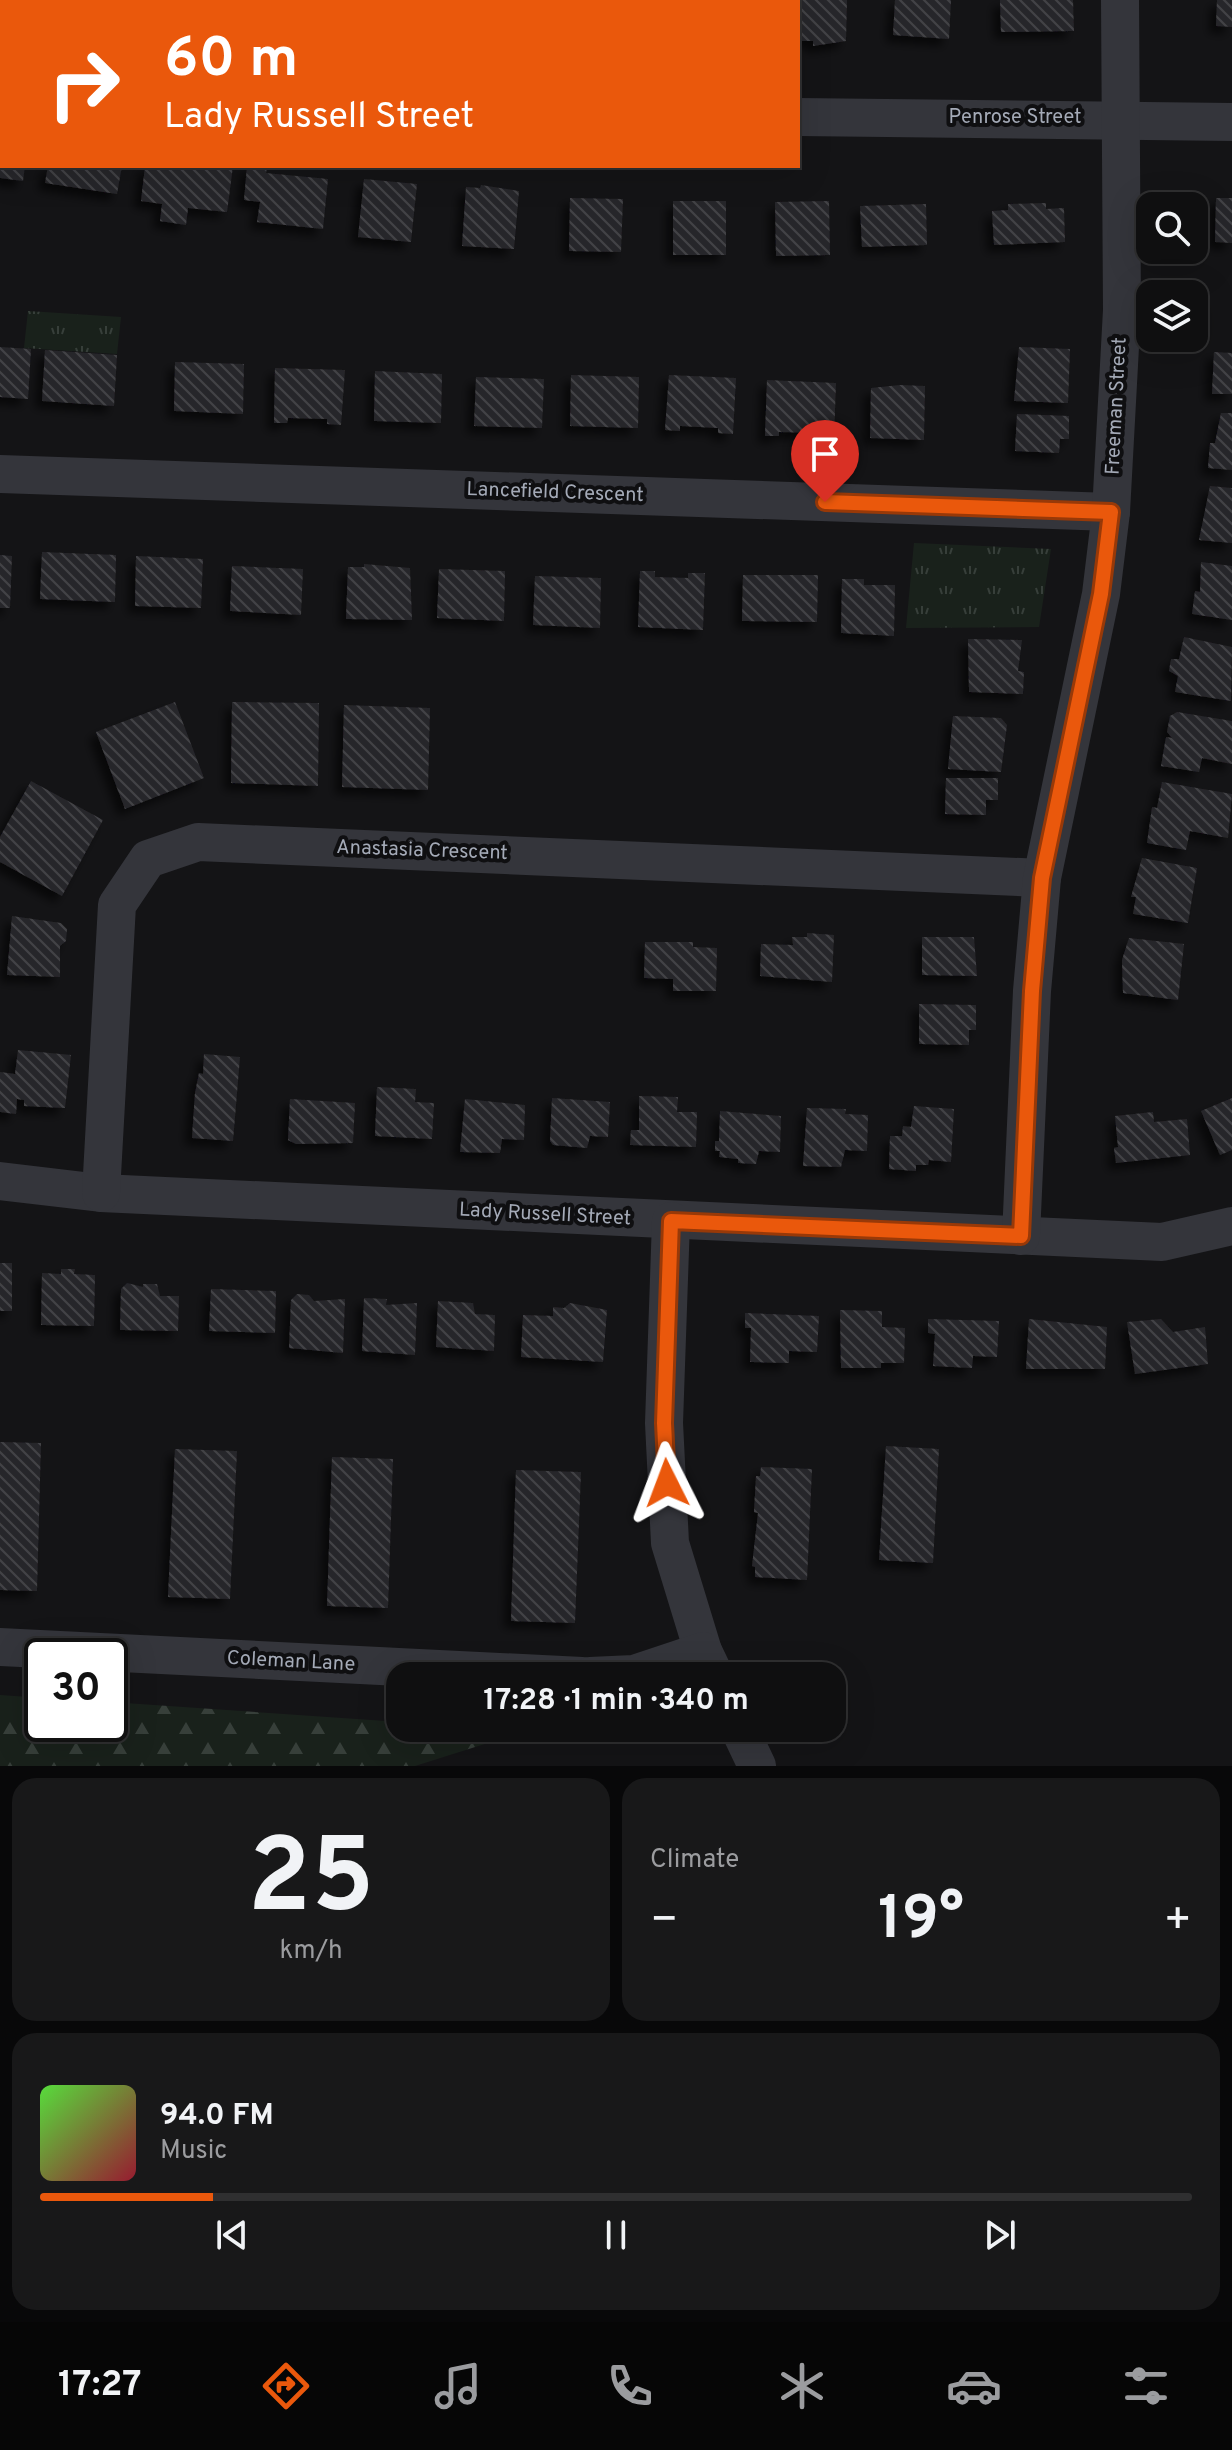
<!DOCTYPE html>
<meta charset="utf-8">
<style>
:root{--surface:#0f0f10;--page:#181819;--text:#f1f3f6;--muted:#9b9c9f;--line:#2f2f30;--accent:#ea580c}
body{margin:0;font-family:Overpass,sans-serif;background:var(--page);color:var(--text);height:100vh;display:flex;flex-direction:column;font-size:30px;white-space:nowrap}
*{box-sizing:border-box;margin:0}
p{font-size:26px;color:var(--muted)}
.icon{flex:none;width:44px;height:44px;fill:none;stroke:currentColor;stroke-width:2;stroke-linecap:round;stroke-linejoin:round}
.map{position:relative;height:1766px;overflow:hidden}
.panel{display:flex;flex-direction:column;gap:12px;padding:12px;background:#080809;flex:1}
.panel>*{flex:none}
.guide{position:absolute;left:0px;top:0px;width:800px;height:168px;box-shadow:0 8px 32px #0002,0 0 0 2px var(--line);background:#ea580c;color:#fff;overflow:hidden}
.fabs{position:absolute;left:1136px;top:192px;display:grid;gap:16px}
.fabs a{display:grid;place-items:center;width:72px;height:72px;border-radius:16px;background:var(--surface);box-shadow:0 8px 32px #0002,0 0 0 2px var(--line);font-size:40px}
.speed{position:absolute;left:24px;top:1638px;display:flex;gap:16px;font-size:40px;font-weight:700;text-align:center}
.speed>*{display:grid;place-content:center;width:104px;height:104px;border-radius:50%;background:var(--surface);box-shadow:0 8px 32px #0002,0 0 0 2px var(--line);line-height:1}
.speed .limit{border:4px solid #111;border-radius:12px;background:#fff;color:#111}
.pin{position:absolute;display:grid;place-items:center;width:68px;height:68px;color:#fff;margin:-82px -34px;border-radius:50% 50% 50% 0;rotate:-45deg;box-shadow:0 0 8px #0007}
.pin .icon{rotate:45deg}
.me{position:absolute;width:88px;margin:-44px;rotate:357deg;stroke-linejoin:round;filter:drop-shadow(0 0 6px #0008)}
.turn{display:flex;align-items:center;gap:28px;height:168px;padding:0 32px;font-size:36px}
.turn .icon{width:104px;height:104px;stroke-width:2.5}
.turn b{display:block;font-size:56px;line-height:68px}
.big{font-size:60px;font-weight:700;line-height:1.1}
.panel .card{flex:1;display:flex;flex-direction:column;justify-content:center;gap:12px;min-width:0;padding:0 28px;border-radius:24px;background:var(--page)}
.panel .dial{align-items:center;gap:0}
.dial b{font-size:104px;line-height:1}
.song{display:flex;align-items:center;gap:24px}
.cover{width:96px;height:96px;border-radius:12px;background:linear-gradient(135deg,hsl(110 70% 55%),hsl(350 70% 35%))}
.played{height:8px;border-radius:4px;background:linear-gradient(90deg,var(--accent) 15%,var(--line) 15%)}
.keys{display:flex;justify-content:space-around;direction:ltr}
.heat{display:flex;justify-content:space-between;align-items:center;font-size:44px;direction:ltr}
.panel .tiles{flex:1;display:grid;gap:12px;grid-template-columns:1fr 1fr}
.card:last-child{grid-column:span 2}
.trip{position:absolute;left:386px;top:1662px;width:460px;height:80px;border-radius:24px;background:var(--surface);box-shadow:0 8px 32px #0002,0 0 0 2px var(--line);font-weight:700;line-height:80px;text-align:center}
.tab-bar{display:flex;height:128px;justify-content:space-around;align-items:center;background:#060606;color:var(--muted)}
.tab-bar .icon{width:56px;height:56px}
.tab-bar .on{color:var(--accent)}
.tab-bar b{font-size:36px;color:var(--text)}
.map>svg:first-child{display:block}
.grass{fill:url(#grass-tufts)}
.forest{fill:url(#forest-firs)}
.building{fill:url(#building-back-hatch);filter:url(#shadow)}
.lines{fill:none;stroke-linecap:round;stroke-linejoin:round}
.minor{stroke:#34353b;stroke-width:38}
.route-casing{stroke:#983908;stroke-width:20}
.route{stroke:#ea580c;stroke-width:14}
.labels{text-anchor:middle;dominant-baseline:central;stroke-width:8;stroke-linejoin:round;paint-order:stroke}
.street-label{font-size:20px;fill:#a4aab7;stroke:#0f0f11}
</style>
<div class="map">
<svg width="1232" height="1766" viewBox="0 0 1232 1766">
<defs>
<pattern id="grass-tufts" width="24" height="20" patternUnits="userSpaceOnUse" patternTransform="scale(2)"><rect width="24" height="20" fill="#19211b"/><path d="M3 7l-1-3M5 7V3M7 7l1-3M15 17l-1-3M17 17v-4M19 17l1-3" fill="none" stroke="#373f3a"/></pattern>
<pattern id="forest-firs" width="22" height="20" patternUnits="userSpaceOnUse" patternTransform="scale(2)"><rect width="22" height="20" fill="#19211b"/><path d="M5 1l3.5 6h-7zM16 11l3.5 6h-7z" fill="#373f3a"/></pattern>
<pattern id="building-back-hatch" width="6" height="6" patternUnits="userSpaceOnUse" patternTransform="scale(2)"><rect width="6" height="6" fill="#27262a"/><path d="M-1 5l2 2M0 0l6 6M5-1l2 2" fill="none" stroke="#434347"/></pattern>
<filter id="shadow"><feDropShadow dx="-7" dy="7" stdDeviation="4" flood-color="#0009"/></filter>
</defs>
<rect width="100%" height="100%" fill="#141416"/>
<g class="grass">
<path d="M28 311 121 317 117 354 24 348Z"/>
<path d="M914 543 1051 549 1039 627 906 628Z"/>
</g>
<path class="forest" d="M0 1695 42 1698V1724H110V1702L400 1722V1728L526 1731 415 1766H0Z"/>
<g class="building">
<path d="M798 0H847L846 41 813 46V41H798Z"/>
<path d="M895 0H951L949 39 893 35Z"/>
<path d="M1000 0H1073L1074 31 1001 32Z"/>
<path d="M1217 0H1232V27L1216 26Z"/>
<path d="M0 166H25L23 181 0 178Z"/>
<path d="M48 166H122L117 194 45 183Z"/>
<path d="M145 166H233L227 212 188 208 186 225 160 221 162 204 141 201Z"/>
<path d="M247 166 267 168 266 173 328 179 323 229 257 222 260 202 244 200Z"/>
<path d="M364 179 417 184 411 242 358 237Z"/>
<path d="M481 185 519 191 514 249 462 246 466 187 480 188Z"/>
<path d="M570 198 623 199 621 252 569 251Z"/>
<path d="M1216 198H1232V243L1215 242Z"/>
<rect x="673" y="201" width="53" height="54"/>
<path d="M829 201 830 255 776 256 775 202Z"/>
<path d="M1046 203V209L1064 208 1065 242 994 245 992 211 1008 210V204Z"/>
<path d="M926 204 927 245 862 247 860 206Z"/>
<path d="M0 347 31 349 28 399 0 397Z"/>
<path d="M1019 347 1070 349 1068 403 1014 401Z"/>
<path d="M45 350 117 355 114 406 42 401Z"/>
<path d="M1214 352 1232 353V394H1212Z"/>
<path d="M175 362 244 364 243 414 174 411Z"/>
<path d="M275 368 345 370 341 425 327 424V419L288 418 287 423H274Z"/>
<path d="M375 371 442 374 441 423 374 421Z"/>
<path d="M571 375 639 377 638 428 570 426Z"/>
<path d="M669 375 736 378 733 434 718 433V428L680 426V431L665 430Z"/>
<path d="M476 377 544 379 542 428 474 426Z"/>
<path d="M767 380 836 383 834 438 820 437V433L779 432V436H765Z"/>
<path d="M900 385 925 386 924 440 870 438 871 388Z"/>
<path d="M1221 413H1232V470L1208 468 1210 443H1215Z"/>
<path d="M1017 414 1069 416V439H1060L1059 453 1015 451Z"/>
<path d="M1210 486 1232 488V543L1199 540Z"/>
<path d="M42 552 116 555 115 602 40 599Z"/>
<path d="M0 555 12 556 10 608H0Z"/>
<path d="M136 556 203 559 201 608 135 606Z"/>
<path d="M1201 562 1232 566V620L1192 614 1195 591 1200 592Z"/>
<path d="M364 564 410 568 412 620 346 619 348 567H364Z"/>
<path d="M232 566 303 569 301 615 230 611Z"/>
<path d="M439 569 505 571 504 621 437 618Z"/>
<path d="M640 571H655V577L688 578V573H705L703 630 638 627Z"/>
<path d="M743 575H818L817 622 742 621Z"/>
<path d="M535 576 601 578 600 628 533 625Z"/>
<path d="M842 579H864V585H895L894 636 841 633Z"/>
<path d="M1184 637 1232 647 1231 701 1175 692 1178 676 1169 671 1171 659H1179Z"/>
<path d="M968 639 1022 640 1018 671 1024 672 1023 694 969 692Z"/>
<path d="M175 702 204 778 125 809 96 732Z"/>
<path d="M232 702 319 703 318 786 231 783Z"/>
<path d="M344 705 430 708 428 790 342 787Z"/>
<path d="M1177 712 1232 721V764L1202 758 1199 772 1161 766 1166 737 1172 738 1167 732 1170 716Z"/>
<path d="M953 716 1001 718 1007 725 1001 772 948 769Z"/>
<path d="M946 778H998V800H986V815L945 814Z"/>
<path d="M31 781 103 820 62 896 0 862V837Z"/>
<path d="M1162 782 1232 794 1228 838 1190 831 1186 850 1147 843 1152 807 1157 808Z"/>
<path d="M1142 858 1197 868 1188 923 1133 914 1136 897H1131Z"/>
<path d="M12 916 61 923 67 929 66 941 60 946V977L7 975Z"/>
<path d="M807 933 834 935 832 982 760 976 761 944 793 945 792 937H807Z"/>
<path d="M922 937H974L977 976 922 975Z"/>
<path d="M1129 938 1184 944 1178 1000 1123 993 1122 960Z"/>
<path d="M645 942H693V947L717 948 716 991H673V979L644 978Z"/>
<path d="M919 1004 976 1005V1030H969V1045L919 1044Z"/>
<path d="M18 1050 71 1055 65 1108 24 1106V1100L17 1099 16 1114 0 1112V1072L15 1074Z"/>
<path d="M204 1054 240 1057 233 1141 192 1138 195 1093 199 1073 203 1074Z"/>
<path d="M377 1087 416 1089 415 1102 434 1103 432 1139 375 1136Z"/>
<path d="M639 1096 678 1097 677 1112H697L696 1147 630 1145 631 1130H639Z"/>
<path d="M552 1098 610 1102 608 1137 590 1136 587 1148 553 1145 550 1141Z"/>
<path d="M1232 1098V1150L1220 1155 1201 1111Z"/>
<path d="M290 1099 355 1103 353 1143 296 1144 288 1140Z"/>
<path d="M465 1099 525 1105 524 1140 502 1139 500 1153 460 1152Z"/>
<path d="M914 1106 954 1109 951 1162 929 1160 928 1165H916V1171L889 1169 890 1136H902L903 1126 911 1127Z"/>
<path d="M807 1108 846 1109 845 1114 868 1115 867 1151 845 1150 841 1167 803 1166Z"/>
<path d="M720 1111 781 1116 780 1152 759 1151 756 1164 738 1163V1159L719 1157 720 1151H715V1141H719Z"/>
<path d="M1153 1112 1154 1122 1187 1119 1190 1155 1116 1163 1114 1148 1118 1147 1115 1116Z"/>
<rect x="0" y="1263" width="12" height="48"/>
<path d="M61 1269H75L74 1274 95 1275 94 1326 41 1325 42 1273 61 1274Z"/>
<path d="M127 1283 143 1287V1284H157L160 1296H179L178 1331 120 1330 121 1289Z"/>
<path d="M211 1289 276 1291 275 1333 209 1331Z"/>
<path d="M297 1294 309 1295 314 1301 345 1299 343 1353 289 1348 291 1300Z"/>
<path d="M364 1298 387 1299 386 1305 417 1303 415 1355 362 1351Z"/>
<path d="M438 1301 473 1303 475 1314 495 1315 494 1351 436 1347Z"/>
<path d="M570 1303 607 1310 603 1362 521 1357 523 1315 553 1316V1307L564 1308Z"/>
<path d="M840 1310 882 1311V1327L905 1328 904 1363H881V1368H841Z"/>
<path d="M745 1313 819 1316 817 1352 789 1351V1363L750 1362 751 1328H745Z"/>
<path d="M928 1319 999 1321 997 1357 973 1356 972 1368 933 1366 935 1334 928 1333Z"/>
<path d="M1029 1319 1107 1327 1105 1369H1026Z"/>
<path d="M1161 1319 1173 1332 1205 1327 1208 1364 1135 1374 1127 1322Z"/>
<path d="M0 1442 41 1443 37 1591 0 1590Z"/>
<path d="M886 1446 939 1449 933 1563 879 1560Z"/>
<path d="M175 1449 237 1451 230 1599 168 1597Z"/>
<path d="M332 1457 393 1459 388 1608 327 1606Z"/>
<path d="M761 1467 812 1469 807 1580 755 1577V1567L752 1566 758 1513 754 1512 756 1476H760Z"/>
<path d="M516 1470 581 1472 575 1623 511 1621Z"/>
</g>
<g class="lines">
<g class="minor">
<path d="M144 2 145 0"/>
<path d="M0 57H2"/>
<path d="M798 117 1232 122"/>
<path d="M0 474 1111 512"/>
<path d="M0 1181 101 1193 1162 1242 1232 1226"/>
<path d="M101 1193 117 905 148 859 198 842 1042 878"/>
<path d="M671 1221 664 1423 670 1543 703 1651 715 1676"/>
<path d="M1021 1236 1032 991 1042 878 1101 594 1111 512 1122 310 1120 0"/>
<path d="M0 1647 582 1676"/>
<path d="M590 1676 634 1674 703 1651"/>
<path d="M739 1728 757 1766"/>
</g>
</g>
<g class="lines">
<defs>
<path id="route" d="M667 1483 664 1423 671 1221 1021 1236 1032 991 1042 878 1101 594 1111 512 825 502"/>
</defs>
<use href="#route" class="route-casing"/>
<use href="#route" class="route"/>
</g>
<g class="labels">
<g class="street-label">
<text x="1015" y="118">Penrose Street</text>
<text transform="translate(1117 406) rotate(-87)">Freeman Street</text>
<text transform="translate(555 493) rotate(2)">Lancefield Crescent</text>
<text transform="translate(422 851) rotate(2)">Anastasia Crescent</text>
<text transform="translate(545 1215) rotate(3)">Lady Russell Street</text>
<text transform="translate(291 1662) rotate(3)">Coleman Lane</text>
</g>
</g>
</svg>
<div class="fabs">
<a><svg class="icon" aria-label="search" viewBox="0 0 24 24"><circle cx="10" cy="10" r="6"/><path d="M15 15l6 6"/></svg></a>
<a><svg class="icon" aria-label="layers" viewBox="0 0 24 24"><path d="M12 4l9 5-9 5-9-5zM3 14l9 5 9-5"/></svg></a>
</div>
<div class="speed"><div class="limit">30</div></div>
<div class="pin" style="left:825px;top:502px;background:#d93025"><svg class="icon" aria-label="arrive" viewBox="0 0 24 24"><path d="M6 21V4h12l-3 4 3 4H6"/></svg></div>
<svg class="me" style="left:667px;top:1483px" viewBox="-20 -20 40 40"><path d="M0-17L14 15 0 8-14 15z" fill="#ea580c" stroke="#fff" stroke-width="4"/></svg>
<div class="trip">17:28 · 1 min · 340 m</div>
<div class="guide">
<div class="turn"><svg class="icon" aria-label="right" viewBox="0 0 24 24"><path d="M7 20v-9h11M14 6l5 5-5 5"/></svg><div><b>60 m</b>Lady Russell Street</div></div>
</div>
</div>
<section class="panel">
<div class="tiles">
<div class="card dial"><b>25</b><p>km/h</p></div>
<div class="card"><p>Climate</p>
<div class="heat"><a>−</a><b class="big">19°</b><a>+</a></div>
</div>
<div class="card">
<div class="song"><i class="cover"></i><div><b>94.0 FM</b><p>Music</p></div></div>
<div class="played"></div>
<div class="keys"><svg class="icon" aria-label="previous" viewBox="0 0 24 24"><path d="M18 5L8 12l10 7zM5 5v14"/></svg><svg class="icon" aria-label="pause" viewBox="0 0 24 24"><path d="M8 5v14M16 5v14"/></svg><svg class="icon" aria-label="next" viewBox="0 0 24 24"><path d="M6 5l10 7-10 7zM19 5v14"/></svg></div>
</div>
</div>
</section>
<nav class="tab-bar">
<b>17:27</b>
<svg class="icon on" aria-label="directions" viewBox="0 0 24 24"><path d="M12 3l9 9-9 9-9-9zM9 14v-3h6M13 9l2 2-2 2"/></svg>
<svg class="icon" aria-label="music" viewBox="0 0 24 24"><path d="M9 18V5l10-2v13"/><circle cx="6" cy="18" r="3"/><circle cx="16" cy="16" r="3"/></svg>
<svg class="icon" aria-label="phone" viewBox="0 0 24 24"><path d="M5 4h4l2 5-3 2q2 4 5 5l2-3 5 2v4C11 20 4 13 5 4z"/></svg>
<svg class="icon" aria-label="climate" viewBox="0 0 24 24"><path d="M12 3v18M4 7l16 10M4 17L20 7"/></svg>
<svg class="icon" aria-label="car" viewBox="0 0 24 24"><path d="M5 17H2v-5l4-1 3-4h7l3 4 3 1v5h-3M9 17h6M6 11h13"/><circle cx="7" cy="17" r="2"/><circle cx="17" cy="17" r="2"/></svg>
<svg class="icon" aria-label="filters" viewBox="0 0 24 24"><path d="M4 7h16M4 17h16"/><circle cx="9" cy="7" r="2"/><circle cx="15" cy="17" r="2"/></svg>
</nav>
